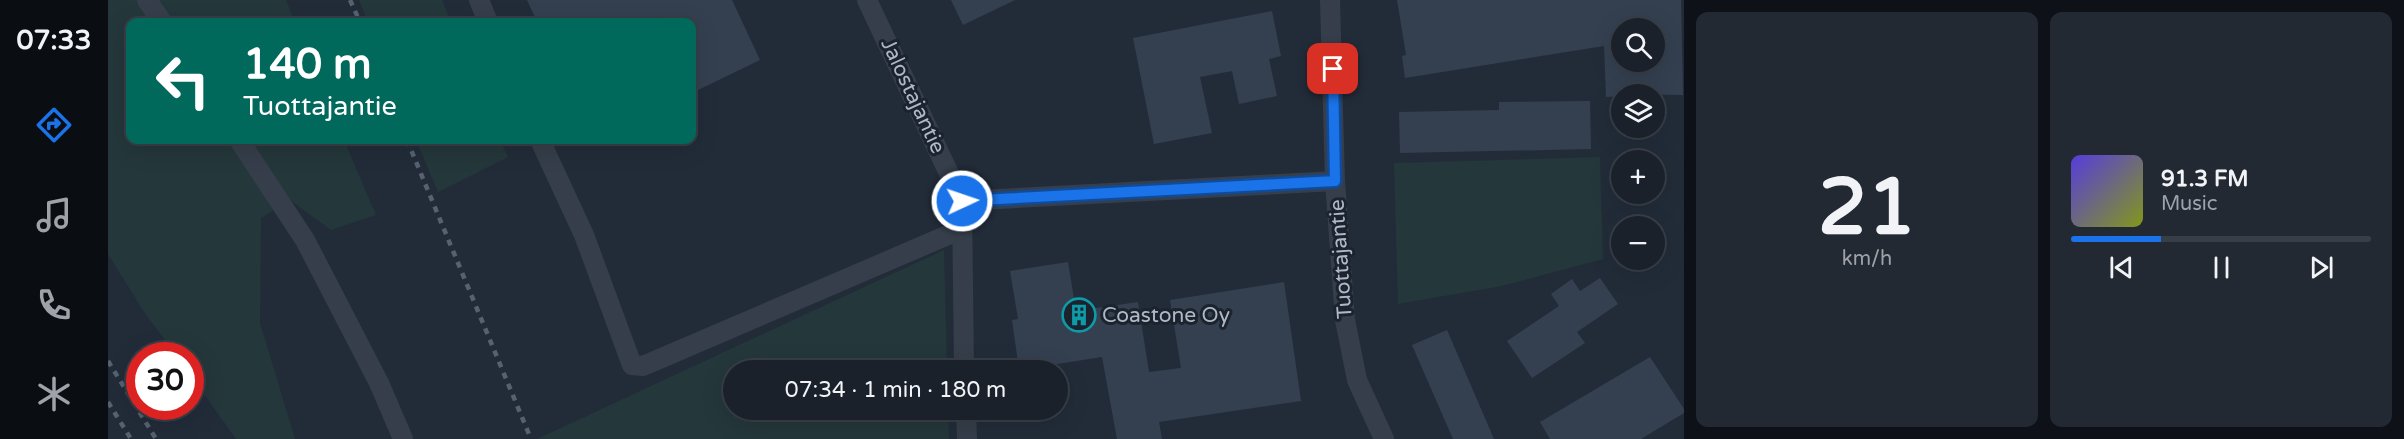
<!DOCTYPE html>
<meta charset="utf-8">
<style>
:root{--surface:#1a212b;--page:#232933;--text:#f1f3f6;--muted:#9fa3a9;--line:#383e47;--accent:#1a73e8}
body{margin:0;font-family:"Varela Round",sans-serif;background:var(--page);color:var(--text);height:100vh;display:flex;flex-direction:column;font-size:22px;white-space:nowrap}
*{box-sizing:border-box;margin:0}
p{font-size:20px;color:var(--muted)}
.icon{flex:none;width:33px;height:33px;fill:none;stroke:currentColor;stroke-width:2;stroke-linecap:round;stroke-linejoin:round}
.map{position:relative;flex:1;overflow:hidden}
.details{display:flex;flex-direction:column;gap:12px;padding:12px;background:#0e1218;width:720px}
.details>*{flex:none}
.guide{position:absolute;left:18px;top:18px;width:570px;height:126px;border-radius:12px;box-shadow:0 6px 24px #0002,0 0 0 2px var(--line);background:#00695c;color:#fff;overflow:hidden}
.fabs{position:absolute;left:1503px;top:18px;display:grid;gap:12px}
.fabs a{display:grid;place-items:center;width:54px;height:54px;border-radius:50%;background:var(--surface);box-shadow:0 6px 24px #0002,0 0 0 2px var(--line);font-size:30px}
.speed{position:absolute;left:18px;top:342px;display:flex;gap:12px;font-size:30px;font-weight:700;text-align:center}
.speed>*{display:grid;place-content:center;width:78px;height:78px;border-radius:50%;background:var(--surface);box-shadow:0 6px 24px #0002,0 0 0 2px var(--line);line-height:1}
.speed .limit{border:9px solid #d22;background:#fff;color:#111}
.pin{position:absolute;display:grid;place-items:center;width:51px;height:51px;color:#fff;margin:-26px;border-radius:12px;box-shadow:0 3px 9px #0006}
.me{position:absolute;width:66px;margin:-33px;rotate:87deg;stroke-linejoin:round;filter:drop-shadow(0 0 4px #0008)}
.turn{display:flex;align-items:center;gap:21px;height:126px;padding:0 18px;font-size:27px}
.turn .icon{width:78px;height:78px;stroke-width:2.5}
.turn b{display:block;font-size:42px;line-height:51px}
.details .widget{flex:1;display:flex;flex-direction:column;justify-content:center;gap:9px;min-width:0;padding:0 21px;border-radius:12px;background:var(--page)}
.details .dial{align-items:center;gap:0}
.dial b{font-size:78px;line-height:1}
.song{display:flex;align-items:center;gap:18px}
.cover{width:72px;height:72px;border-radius:9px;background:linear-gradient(135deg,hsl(250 70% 55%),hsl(70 70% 35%))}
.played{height:6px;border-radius:3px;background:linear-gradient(90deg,var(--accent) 30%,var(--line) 30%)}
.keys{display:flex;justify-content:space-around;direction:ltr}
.details .tiles{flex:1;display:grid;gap:12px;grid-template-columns:repeat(2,1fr)}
.trip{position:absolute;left:615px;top:360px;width:345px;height:60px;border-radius:30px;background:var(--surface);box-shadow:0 6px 24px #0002,0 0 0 2px var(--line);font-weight:600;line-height:60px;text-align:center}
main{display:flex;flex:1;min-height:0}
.dock{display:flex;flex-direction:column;width:108px;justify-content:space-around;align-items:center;background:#0a0d11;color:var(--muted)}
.dock .icon{width:42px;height:42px}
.dock .active{color:var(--accent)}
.dock b{font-size:27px;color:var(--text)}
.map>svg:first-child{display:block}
.green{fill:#24373a}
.building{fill:#344050;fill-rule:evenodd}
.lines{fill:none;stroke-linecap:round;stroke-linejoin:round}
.minor{stroke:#353e4a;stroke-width:20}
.rail{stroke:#576271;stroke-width:4.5;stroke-dasharray:6 6;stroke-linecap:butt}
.route-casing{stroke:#114b97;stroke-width:15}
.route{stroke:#1a73e8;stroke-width:10}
.labels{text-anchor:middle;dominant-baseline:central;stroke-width:6;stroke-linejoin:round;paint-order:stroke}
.street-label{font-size:21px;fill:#b0b8c6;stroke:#1b232e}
.poi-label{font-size:21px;fill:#b0b8c6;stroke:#1b232e;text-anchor:start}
</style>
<main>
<nav class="dock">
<b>07:33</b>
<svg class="icon active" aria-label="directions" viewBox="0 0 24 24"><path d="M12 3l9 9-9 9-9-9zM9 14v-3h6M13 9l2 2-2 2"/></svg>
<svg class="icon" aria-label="music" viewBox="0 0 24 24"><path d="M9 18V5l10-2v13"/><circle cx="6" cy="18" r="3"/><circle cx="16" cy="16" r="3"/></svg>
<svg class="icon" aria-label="phone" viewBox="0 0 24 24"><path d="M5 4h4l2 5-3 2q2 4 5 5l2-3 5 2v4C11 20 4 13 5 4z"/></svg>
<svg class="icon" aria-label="climate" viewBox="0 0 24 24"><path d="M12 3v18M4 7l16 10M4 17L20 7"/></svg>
</nav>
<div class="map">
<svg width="1576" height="439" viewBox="0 0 1576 439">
<rect width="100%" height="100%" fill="#222c39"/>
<g class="green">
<path d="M0 0H178L187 22H22V140H236L268 215 223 230 182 200 153 218 152 323 187 439H128L83 376 82 356 68 355 36 312 0 254Z"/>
<path d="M251 0H334L343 22H260Z"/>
<path d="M308 140H392L400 157 330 192Z"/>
<path d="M1492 157 1495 259 1394 286 1290 304 1286 163Z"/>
<path d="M836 250 839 370H626V410H840L841 439H429Z"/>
</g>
<g class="building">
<path d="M419 0H624L652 60 584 93V22H429Z"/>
<path d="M843 0H907L855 25Z"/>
<path d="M1289 0H1573L1575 95 1514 94V96L1498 97 1496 46 1297 78 1294 56 1298 55ZM1514 28H1546V62H1514Z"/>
<path d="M1164 11 1173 56 1161 59 1169 96 1131 104 1124 71 1092 77 1104 133 1046 144 1025 38Z"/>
<path d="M1482 101 1483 149 1292 153 1291 112 1391 110V102Z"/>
<path d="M960 262 968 311 1030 302 1041 372 1073 368 1062 300 1176 282 1193 401 1051 422 1054 439H1009L994 357 911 370 904 320 910 319 902 271Z"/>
<path d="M1492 278 1510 304 1469 332 1477 343 1424 378 1399 341 1451 306 1443 294 1464 279 1472 291Z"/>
<path d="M1339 330 1386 439H1345L1304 345Z"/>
<path d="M1542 357 1576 409V413L1533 439H1442L1432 422Z"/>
</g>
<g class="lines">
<g class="minor">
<path d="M39 0 54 22"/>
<path d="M371 0 380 22"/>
<path d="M759 0 854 201 856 370"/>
<path d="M1222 0 1227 181 1237 320 1249 380 1276 439"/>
<path d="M131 140 197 240 271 383 295 439"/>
<path d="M432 140 476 235 524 365 535 366 854 229"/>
<path d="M854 201 1227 181"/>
<path d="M858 410 859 439"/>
</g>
<g class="rail">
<path d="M242 0 252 22"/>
<path d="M299 140 423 439"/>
<path d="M0 361 48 439"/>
<path d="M0 402 23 439"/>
</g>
</g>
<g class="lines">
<defs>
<path id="route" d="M854 201 1227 181 1225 69"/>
</defs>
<use href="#route" class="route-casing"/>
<use href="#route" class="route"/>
</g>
<defs>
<symbol id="building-ring" viewBox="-11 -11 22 22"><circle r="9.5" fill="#1b232e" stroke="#0f9aa8" stroke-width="1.5"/><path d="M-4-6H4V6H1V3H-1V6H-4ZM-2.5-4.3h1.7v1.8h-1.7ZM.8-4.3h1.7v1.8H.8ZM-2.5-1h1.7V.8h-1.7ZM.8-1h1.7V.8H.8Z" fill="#0f9aa8"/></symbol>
</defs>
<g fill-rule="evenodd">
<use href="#building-ring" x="952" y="296" width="38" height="38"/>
</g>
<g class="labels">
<g class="street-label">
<text transform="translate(805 96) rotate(65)">Jalostajantie</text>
<text transform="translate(1233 259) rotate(-94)">Tuottajantie</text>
</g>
<g class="poi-label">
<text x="994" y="315">Coastone Oy</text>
</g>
</g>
</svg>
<div class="fabs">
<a><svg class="icon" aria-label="search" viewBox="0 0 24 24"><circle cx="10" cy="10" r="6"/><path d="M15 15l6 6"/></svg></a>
<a><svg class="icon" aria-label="layers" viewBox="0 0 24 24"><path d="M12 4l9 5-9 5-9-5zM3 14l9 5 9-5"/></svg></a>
<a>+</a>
<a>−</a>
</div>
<div class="speed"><div class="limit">30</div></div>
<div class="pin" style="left:1225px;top:69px;background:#d93025"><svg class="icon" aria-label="arrive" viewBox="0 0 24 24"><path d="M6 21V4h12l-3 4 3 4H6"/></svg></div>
<svg class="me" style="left:854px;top:201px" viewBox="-20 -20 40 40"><circle r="17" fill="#1a73e8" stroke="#fff" stroke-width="3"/><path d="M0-11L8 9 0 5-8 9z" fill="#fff"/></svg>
<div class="trip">07:34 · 1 min · 180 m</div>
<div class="guide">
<div class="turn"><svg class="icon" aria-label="left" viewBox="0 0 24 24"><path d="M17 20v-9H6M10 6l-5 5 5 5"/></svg><div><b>140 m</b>Tuottajantie</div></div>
</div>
</div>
<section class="details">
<div class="tiles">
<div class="widget dial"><b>21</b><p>km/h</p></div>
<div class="widget">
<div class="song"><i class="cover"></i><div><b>91.3 FM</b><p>Music</p></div></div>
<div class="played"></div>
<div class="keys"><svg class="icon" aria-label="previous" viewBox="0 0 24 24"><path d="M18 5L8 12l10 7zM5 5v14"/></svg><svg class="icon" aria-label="pause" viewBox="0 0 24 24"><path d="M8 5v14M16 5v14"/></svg><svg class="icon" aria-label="next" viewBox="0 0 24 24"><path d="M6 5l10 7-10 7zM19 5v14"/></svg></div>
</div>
</div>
</section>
</main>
